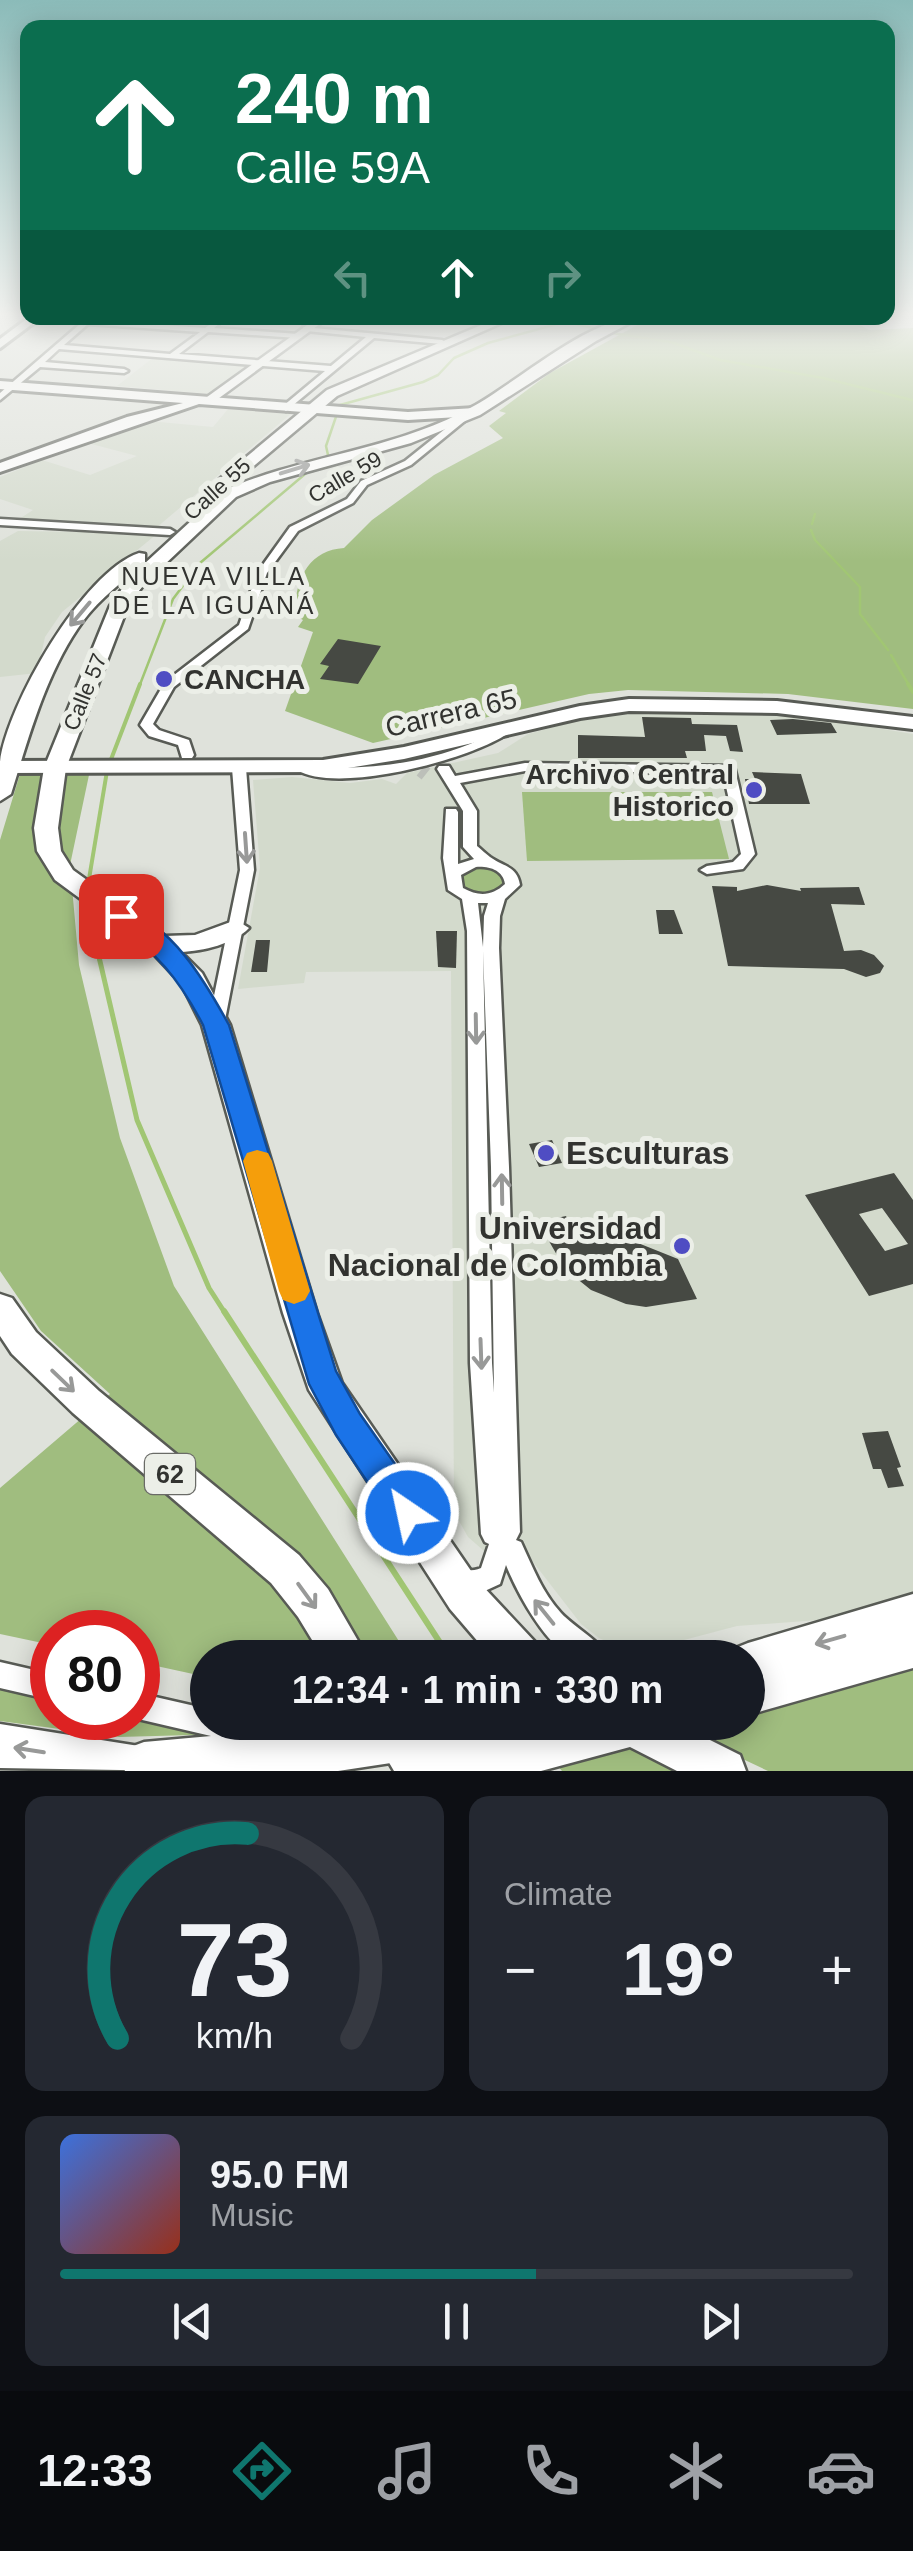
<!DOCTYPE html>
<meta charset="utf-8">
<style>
:root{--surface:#171b24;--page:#242831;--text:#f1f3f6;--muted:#9ea1a6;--line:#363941;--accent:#0f766e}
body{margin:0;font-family:Helvetica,sans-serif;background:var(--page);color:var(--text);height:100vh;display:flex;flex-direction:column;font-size:38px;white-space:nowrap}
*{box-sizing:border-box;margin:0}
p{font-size:32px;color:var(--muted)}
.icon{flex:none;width:55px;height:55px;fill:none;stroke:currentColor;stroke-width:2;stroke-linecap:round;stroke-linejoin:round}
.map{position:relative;height:1771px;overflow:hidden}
.panel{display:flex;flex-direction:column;gap:25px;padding:25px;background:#0d0f14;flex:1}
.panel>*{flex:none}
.guide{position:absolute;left:20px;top:20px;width:875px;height:305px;border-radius:20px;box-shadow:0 5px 25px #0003;background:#0b6e4f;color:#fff;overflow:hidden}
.speed{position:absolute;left:30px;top:1610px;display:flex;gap:20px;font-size:50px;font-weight:700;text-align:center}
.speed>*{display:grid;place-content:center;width:130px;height:130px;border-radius:50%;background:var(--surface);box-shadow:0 5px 25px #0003;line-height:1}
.speed .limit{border:15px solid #d22;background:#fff;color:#111}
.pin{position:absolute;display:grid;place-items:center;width:85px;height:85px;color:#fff;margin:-42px;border-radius:20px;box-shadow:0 5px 15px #0006}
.me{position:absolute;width:110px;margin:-55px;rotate:326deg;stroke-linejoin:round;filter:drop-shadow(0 0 8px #0008)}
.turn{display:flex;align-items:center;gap:35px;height:210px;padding:0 50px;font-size:45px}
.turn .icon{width:130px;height:130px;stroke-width:2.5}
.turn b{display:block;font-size:70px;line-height:85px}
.lanes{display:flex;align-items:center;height:95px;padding:0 50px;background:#0003;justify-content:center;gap:50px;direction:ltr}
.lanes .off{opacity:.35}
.big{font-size:75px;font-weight:600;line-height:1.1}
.panel .widget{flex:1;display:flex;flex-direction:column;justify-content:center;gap:15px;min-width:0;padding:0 35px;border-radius:20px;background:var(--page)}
.panel .dial{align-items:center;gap:0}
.dial svg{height:260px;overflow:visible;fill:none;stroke:var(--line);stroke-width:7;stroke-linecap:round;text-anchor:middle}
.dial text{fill:var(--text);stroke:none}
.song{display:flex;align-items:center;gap:30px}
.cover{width:120px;height:120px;border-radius:15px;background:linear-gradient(135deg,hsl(220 70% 55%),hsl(10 70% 35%))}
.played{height:10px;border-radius:5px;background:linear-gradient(90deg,var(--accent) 60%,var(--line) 60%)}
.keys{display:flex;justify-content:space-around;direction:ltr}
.heat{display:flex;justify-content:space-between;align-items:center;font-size:55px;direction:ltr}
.panel .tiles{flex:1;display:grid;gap:25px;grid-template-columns:1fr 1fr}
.widget:last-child{grid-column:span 2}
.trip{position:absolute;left:190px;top:1640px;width:575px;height:100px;border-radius:50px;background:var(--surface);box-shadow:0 5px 25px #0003;font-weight:600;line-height:100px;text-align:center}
.tabs{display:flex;height:160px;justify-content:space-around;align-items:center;background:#090b0e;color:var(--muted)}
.tabs .icon{width:70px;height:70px}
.tabs .current{color:var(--accent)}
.tabs b{font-size:45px;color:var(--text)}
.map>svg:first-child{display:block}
.built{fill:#d3dacc}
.green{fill:#a0bd7f}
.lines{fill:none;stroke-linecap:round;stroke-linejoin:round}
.stream-far3{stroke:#a1c673;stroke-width:2.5}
.stream-far2{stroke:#a1c673;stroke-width:4}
.stream-far1{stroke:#a1c673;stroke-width:5}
.stream{stroke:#a1c673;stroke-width:6}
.building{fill:#464943;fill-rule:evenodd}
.minor-tunnel{stroke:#bcbfb9;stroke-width:14;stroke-dasharray:14 8;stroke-linecap:butt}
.minor-casing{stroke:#585b55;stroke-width:5}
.tertiary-casing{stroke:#585b55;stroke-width:5}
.secondary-casing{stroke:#585b55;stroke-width:6}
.primary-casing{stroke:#585b55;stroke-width:5}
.trunk-casing{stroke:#585b55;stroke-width:5}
.minor{fill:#fff;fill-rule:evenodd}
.tertiary{fill:#fff;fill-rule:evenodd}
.secondary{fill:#fff;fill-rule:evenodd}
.primary{fill:#fff;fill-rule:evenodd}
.trunk{fill:#fff;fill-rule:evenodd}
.oneway{stroke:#989998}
.route{fill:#1a73e8;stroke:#114b97;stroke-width:2.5}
.slow{fill:#f59e0b}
.poi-dot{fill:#4f4dc3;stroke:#ecefe8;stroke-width:4}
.labels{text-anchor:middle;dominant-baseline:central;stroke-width:10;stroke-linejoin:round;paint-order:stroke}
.far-street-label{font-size:22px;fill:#323330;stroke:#ecefe8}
.far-neighbourhood-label{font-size:25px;letter-spacing:2.5px;fill:#323330;stroke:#ecefe8}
.shield{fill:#ecefe8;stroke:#6a6b67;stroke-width:2.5}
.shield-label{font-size:25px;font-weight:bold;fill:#323330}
.poi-label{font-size:28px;font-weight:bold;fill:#323330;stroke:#ecefe8;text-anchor:start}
.street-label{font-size:28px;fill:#323330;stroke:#ecefe8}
.near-poi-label{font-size:32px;font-weight:bold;fill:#323330;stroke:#ecefe8;text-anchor:start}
</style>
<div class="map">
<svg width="913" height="1771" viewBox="0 0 913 1771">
<rect width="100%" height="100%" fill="#dfe2db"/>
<g class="built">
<path d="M154 357 248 365 211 394 117 386Z"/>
<path d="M228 409 293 412 156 528 13 523 33 510 0 499V477L42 460 90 475 137 456 80 441 138 420 213 427Z"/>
<path d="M18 531 158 533 62 612 45 637 37 673 0 677V541Z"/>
<path d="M632 713 802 716 913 734V1592L819 1620 737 1626 650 1649H622L599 1638 581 1624 523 1549 484 1551 468 1537 454 1512 451 971 306 972 304 983 238 989 260 868 253 780 292 777 350 783 382 779 396 784 407 773 498 753 528 734 591 717Z"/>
</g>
<g class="green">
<path d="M650 318H847L869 330 913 328V709L788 694 628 690 589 694 373 743 285 711 313 632 298 627 303 620 296 616C293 582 308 550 344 548L372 520 434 475 503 438 489 426 506 413 499 411 550 373Z"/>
<path d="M20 774 89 775 70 865 79 965 120 1138 174 1286 409 1657 208 1658 207 1677 138 1662V1632H52V1645L0 1634V1488L110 1394 41 1331 0 1271V840Z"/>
<path d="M522 792H712L729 859 527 861Z"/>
<path d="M475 866 498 868 508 880C497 897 477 897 462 886L461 876Z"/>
<path d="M913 1663V1771H768L681 1730 707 1723 748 1722V1711Z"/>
<path d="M0 1684 52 1695V1718H138V1714L228 1734 119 1737 0 1721Z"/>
<path d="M640 1746 690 1771H562L556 1764Z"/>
</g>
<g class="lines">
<g class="stream-far3">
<path d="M567 322 597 329"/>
<path d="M612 333 671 342 720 360 823 378 912 400"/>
<path d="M322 460 328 455 326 446 340 405 423 382 438 375 454 358 488 343 579 318"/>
<path d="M812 524 815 514"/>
<path d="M811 530 815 540 860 587V614L888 650"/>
<path d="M891 655 910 687"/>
<path d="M139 687 173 599 200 563 311 469"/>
</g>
<g class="stream-far2">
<path d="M908 684 913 692"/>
<path d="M110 762 140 684"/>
<path d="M88 885 107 771"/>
<path d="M91 904 99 959"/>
</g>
<path class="stream-far1" d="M99 957 137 1120 209 1288 225 1313"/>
<path class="stream" d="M224 1311 450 1658"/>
</g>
<g class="building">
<path d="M338 639 381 646 358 684 320 679 329 666 320 664Z"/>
<path d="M642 717 691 718 692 724 737 725 743 752 730 751 726 736 704 735 706 751H685L687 758H578V735L645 737Z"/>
<path d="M793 719 831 723 837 733 777 735 770 720Z"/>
<path d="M752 772 801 774 810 804H749L745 779H755Z"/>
<path d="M767 885 801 891 800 888 859 887 865 905 831 904 844 951 861 950 874 955 884 966 880 973 866 977 844 969 728 966 712 886 737 887V891Z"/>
<path d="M656 910H674L683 934H659Z"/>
<path d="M436 931H457L456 968 438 967Z"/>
<path d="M256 940H270L267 972H251Z"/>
<path d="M552 1140 562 1163 539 1167 529 1144Z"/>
<path d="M894 1173 913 1200V1284L869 1296 805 1195ZM882 1208 908 1244 885 1251 859 1214Z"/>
<path d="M566 1216 573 1231 593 1225 678 1259 697 1299 646 1307 626 1304 591 1290 565 1269 538 1222Z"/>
<path d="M888 1431 901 1467 897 1468 904 1486 888 1488 881 1469H873L862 1433Z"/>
</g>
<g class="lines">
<path class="minor-tunnel" d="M421 770 426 774"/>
<defs>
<g id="minor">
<path d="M87 318H94L93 320 205 328 219 318H226L214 328 298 334 302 336 298 338 208 332 179 354 331 366 366 337 306 331 303 327 442 340 446 342 442 344 374 338 286 411 282 408 283 406 325 371 59 349 45 362 124 369 128 371 124 373 40 367 0 400V393ZM88 324 200 332 170 354 64 345Z"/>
<path d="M465 413 472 415 411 465 367 485 353 503 298 531 267 573 248 629 174 687 153 724 159 730 189 740 194 755 192 758H182L178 745 149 736 140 725 165 682 239 625 257 573 290 527 347 499 361 481 405 461Z"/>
<path d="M0 519 170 529 175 532 170 535 0 525Z"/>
<path d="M505 725 510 726 511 729 510 732C473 759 337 795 297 770L304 766C360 771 417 765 470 744 482 739 493 730 505 725Z"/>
<path d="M525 763 734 766 755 854 743 869 707 874 700 870 707 866 733 862 741 854 723 773 525 771 460 783 477 811V846C482 850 486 854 490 857 504 867 517 866 520 885L505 899 500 916 499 948 509 1167 520 1532 516 1540 521 1542C533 1568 542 1592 561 1613 574 1627 602 1642 608 1658 598 1658 586 1659 577 1658 548 1652 516 1590 506 1565L500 1584 476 1595 454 1589 451 1581 454 1573C464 1569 472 1572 481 1568L489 1544 485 1542 481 1534 470 1363 467 931 462 899 448 890 443 858 446 809H456L458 812V864L474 859 463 847V811L437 769 439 766H449L455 776ZM476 867C489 866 503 870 505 884 492 896 479 897 463 888L461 875ZM478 903H488L484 916 483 947ZM483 951 491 1167 494 1393 492 1363Z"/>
<path d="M239 764 246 768 254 870 224 1025 222 1029H210L208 1025 240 870 232 768Z"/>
<path d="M0 1662 52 1674V1700L0 1688Z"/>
<path d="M138 1693 208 1709V1722H266L276 1727 280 1736 276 1745 267 1749 138 1719 134 1718H138Z"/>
</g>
<path id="tertiary" d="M317 318H328L215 401H207V397Z"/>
<g id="secondary">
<path d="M28 318H40L0 348V339Z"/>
<path d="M0 381 408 412 475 408 481 412 475 416 408 420 199 404 0 472V463L127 417 183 403 0 389Z"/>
<path d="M629 699 777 701 913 717V729L777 713 629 711 580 718 404 759 323 772 0 773V761L323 760 404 747 580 706Z"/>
</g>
<g id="primary">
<path d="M913 1594V1636L748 1685V1658H729L733 1649 748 1643Z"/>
<path d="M366 1722H539L532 1737 517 1744 338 1771H125L122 1764 128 1748 144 1742Z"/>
</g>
<g id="trunk">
<path d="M498 318H513L337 396 225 490C304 455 396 450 472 407 515 384 592 315 639 318L596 341 480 415 411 443 270 482 236 497 144 584 128 606 66 768 58 828 61 851 73 870 165 936 195 935 236 920 249 928C234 944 203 951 181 952L202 973 230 1025 317 1313 342 1383 478 1581 536 1643 542 1658H492L450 1609 309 1390 283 1313 202 1025 181 983 150 950 55 880 37 851 34 828 44 768 110 606 131 576 215 499 204 498V492L327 390Z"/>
<path d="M139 553 145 554V562C124 581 100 598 83 621 47 670 29 736 11 794L0 801C0 788 0 774 0 762 7 705 83 572 139 553Z"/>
<path d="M0 1294 12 1298 36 1332 99 1391 299 1555 328 1589 368 1658H323L298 1617 271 1583 73 1413 12 1354 0 1336Z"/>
<path d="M913 1626V1668L748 1715V1673Z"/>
<path d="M318 1722H362L346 1766 333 1771 314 1766 308 1750Z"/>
<path d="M365 1722H412L430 1744 441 1746 559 1722H674L740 1755 746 1771H677L630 1747 541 1771H394Z"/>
<path d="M0 1724 158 1749 174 1755 180 1771 0 1768Z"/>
</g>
</defs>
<use href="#minor" class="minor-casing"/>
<use href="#tertiary" class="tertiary-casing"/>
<use href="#secondary" class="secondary-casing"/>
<use href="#primary" class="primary-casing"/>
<use href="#trunk" class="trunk-casing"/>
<use href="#minor" class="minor"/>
<use href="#tertiary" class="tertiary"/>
<use href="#secondary" class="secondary"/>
<use href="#primary" class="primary"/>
<use href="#trunk" class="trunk"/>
</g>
<defs><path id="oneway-shaft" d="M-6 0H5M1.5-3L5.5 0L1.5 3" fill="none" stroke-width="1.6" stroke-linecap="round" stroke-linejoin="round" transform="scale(2.5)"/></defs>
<g class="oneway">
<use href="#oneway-shaft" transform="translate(295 469) rotate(-17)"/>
<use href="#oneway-shaft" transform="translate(80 614) rotate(130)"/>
<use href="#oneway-shaft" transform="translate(246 848) rotate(86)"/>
<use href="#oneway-shaft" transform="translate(476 1029) rotate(89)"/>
<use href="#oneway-shaft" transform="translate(502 1189) rotate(-91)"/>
<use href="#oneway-shaft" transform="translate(481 1354) rotate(88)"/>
<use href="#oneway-shaft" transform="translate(63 1381) rotate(44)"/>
<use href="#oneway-shaft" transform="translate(307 1596) rotate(54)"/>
<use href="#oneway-shaft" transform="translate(544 1612) rotate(-129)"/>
<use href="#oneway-shaft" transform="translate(830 1640) rotate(164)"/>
<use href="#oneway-shaft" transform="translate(29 1750) rotate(-171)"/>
</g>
<linearGradient id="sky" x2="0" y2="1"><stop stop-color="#8bbbb9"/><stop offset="0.56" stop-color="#f1f2ef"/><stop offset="1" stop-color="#f1f2ef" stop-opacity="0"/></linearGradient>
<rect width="913" height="561" fill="url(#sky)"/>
<path class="route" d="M121 909C171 922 206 983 229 1025L336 1371 360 1414 421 1501 426 1513 421 1525 408 1530 396 1525 336 1435 309 1384 203 1025C178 977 157 953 112 921L109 916Z"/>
<path class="slow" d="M257 1150 268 1153 272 1161 310 1291 305 1300 294 1304 283 1300 279 1291 243 1161 247 1153Z"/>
<g class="poi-dot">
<circle cx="164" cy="679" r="10"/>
<circle cx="754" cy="790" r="10"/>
<circle cx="546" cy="1153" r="10"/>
<circle cx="682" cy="1246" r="10"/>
</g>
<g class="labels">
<g class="far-street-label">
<text transform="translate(345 477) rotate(-30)">Calle 59</text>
<text transform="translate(217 489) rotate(-42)">Calle 55</text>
<text transform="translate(85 692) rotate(-68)">Calle 57</text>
</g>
<g class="far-neighbourhood-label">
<text x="214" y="576">NUEVA VILLA<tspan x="214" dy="29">DE LA IGUANÁ</tspan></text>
</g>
<rect class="shield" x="145" y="1454" width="50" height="40" rx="8"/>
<g class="shield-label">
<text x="170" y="1474">62</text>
</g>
<g class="poi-label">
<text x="184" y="679">CANCHA</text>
<text x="734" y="774" text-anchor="end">Archivo Central<tspan x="734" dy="32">Historico</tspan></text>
</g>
<g class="street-label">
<text transform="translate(451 713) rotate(-13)">Carrera 65</text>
</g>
<g class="near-poi-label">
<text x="566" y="1153">Esculturas</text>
<text x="662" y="1228" text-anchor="end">Universidad<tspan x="662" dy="37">Nacional de Colombia</tspan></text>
</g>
</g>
</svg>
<div class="speed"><div class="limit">80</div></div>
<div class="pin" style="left:121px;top:916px;background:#d93025"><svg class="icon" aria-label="arrive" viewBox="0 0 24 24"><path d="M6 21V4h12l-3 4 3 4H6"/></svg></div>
<svg class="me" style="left:408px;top:1513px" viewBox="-20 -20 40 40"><circle r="17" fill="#1a73e8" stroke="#fff" stroke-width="3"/><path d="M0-11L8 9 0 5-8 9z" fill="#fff"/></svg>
<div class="trip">12:34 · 1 min · 330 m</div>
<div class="guide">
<div class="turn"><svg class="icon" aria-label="ahead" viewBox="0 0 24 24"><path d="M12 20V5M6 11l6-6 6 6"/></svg><div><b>240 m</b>Calle 59A</div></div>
<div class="lanes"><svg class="icon off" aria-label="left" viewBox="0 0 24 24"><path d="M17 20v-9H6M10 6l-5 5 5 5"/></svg><svg class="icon" aria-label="ahead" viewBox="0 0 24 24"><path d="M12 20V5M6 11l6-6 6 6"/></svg><svg class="icon off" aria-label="right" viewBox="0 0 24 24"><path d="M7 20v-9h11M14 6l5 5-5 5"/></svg></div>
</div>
</div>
<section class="panel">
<div class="tiles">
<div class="widget dial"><svg viewBox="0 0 100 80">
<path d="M14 69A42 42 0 1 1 86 69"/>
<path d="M14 69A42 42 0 0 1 54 6" stroke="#0f766e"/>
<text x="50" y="56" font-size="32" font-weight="700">73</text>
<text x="50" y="72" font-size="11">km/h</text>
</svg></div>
<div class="widget"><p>Climate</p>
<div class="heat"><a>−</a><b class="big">19°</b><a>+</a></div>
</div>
<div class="widget">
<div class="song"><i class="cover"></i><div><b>95.0 FM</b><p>Music</p></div></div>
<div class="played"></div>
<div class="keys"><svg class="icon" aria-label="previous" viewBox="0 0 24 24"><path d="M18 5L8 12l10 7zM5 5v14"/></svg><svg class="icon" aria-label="pause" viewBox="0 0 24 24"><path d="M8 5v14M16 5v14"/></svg><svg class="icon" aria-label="next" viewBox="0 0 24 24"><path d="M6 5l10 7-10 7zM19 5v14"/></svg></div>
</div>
</div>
</section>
<nav class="tabs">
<b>12:33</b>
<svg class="icon current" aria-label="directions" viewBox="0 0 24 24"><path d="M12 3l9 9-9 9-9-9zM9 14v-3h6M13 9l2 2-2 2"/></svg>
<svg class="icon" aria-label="music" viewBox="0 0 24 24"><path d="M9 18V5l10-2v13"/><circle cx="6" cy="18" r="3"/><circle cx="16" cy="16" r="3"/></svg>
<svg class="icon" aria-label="phone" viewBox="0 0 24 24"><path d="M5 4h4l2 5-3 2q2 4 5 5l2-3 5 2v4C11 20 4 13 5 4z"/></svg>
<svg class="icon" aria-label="climate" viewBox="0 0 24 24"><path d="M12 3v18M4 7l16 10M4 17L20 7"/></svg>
<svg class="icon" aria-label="car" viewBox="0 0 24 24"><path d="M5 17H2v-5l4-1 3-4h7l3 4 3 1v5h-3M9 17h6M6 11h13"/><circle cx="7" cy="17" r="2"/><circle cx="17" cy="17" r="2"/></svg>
</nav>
